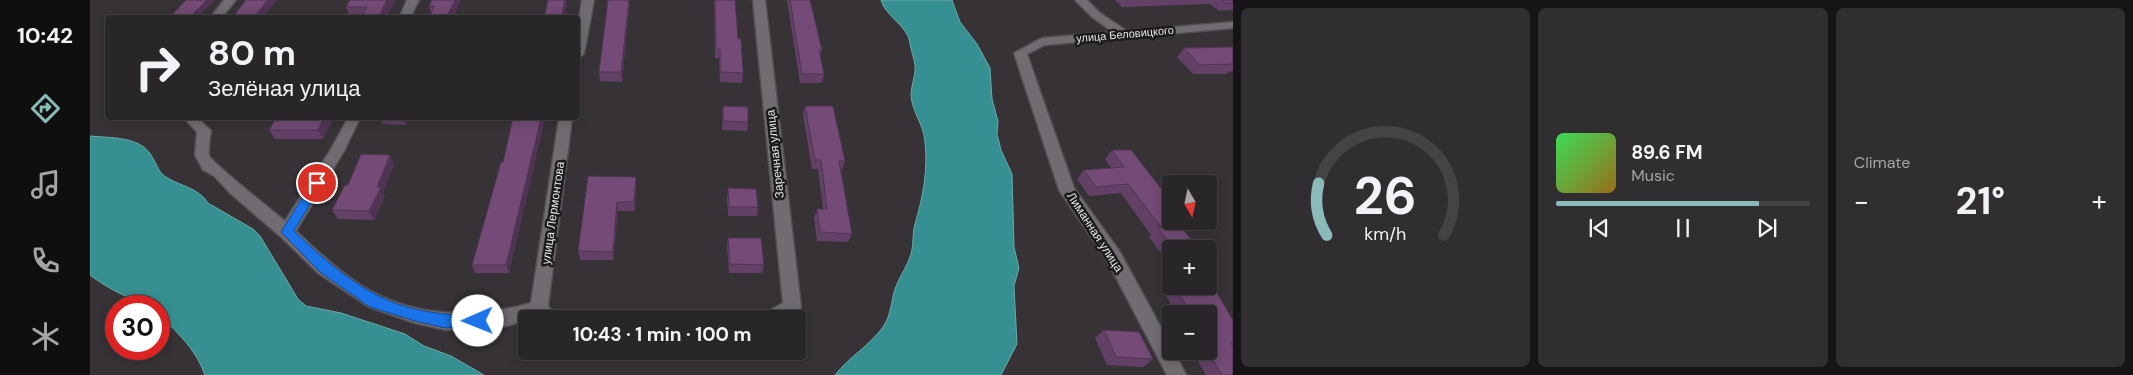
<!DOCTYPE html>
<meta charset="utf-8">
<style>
:root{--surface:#282628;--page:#302e30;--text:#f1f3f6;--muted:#a5a5a8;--line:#444345;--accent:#8bbbb9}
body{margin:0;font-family:"DM Sans",sans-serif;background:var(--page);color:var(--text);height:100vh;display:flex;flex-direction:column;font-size:19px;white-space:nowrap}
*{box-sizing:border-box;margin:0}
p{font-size:16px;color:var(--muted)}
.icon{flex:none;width:28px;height:28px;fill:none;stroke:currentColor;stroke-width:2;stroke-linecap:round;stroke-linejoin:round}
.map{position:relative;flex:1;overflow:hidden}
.panel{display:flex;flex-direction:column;gap:8px;padding:8px;background:#161516;width:900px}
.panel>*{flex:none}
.top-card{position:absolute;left:15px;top:15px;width:475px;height:105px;border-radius:5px;box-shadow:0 2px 12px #0003,0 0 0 1px var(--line);background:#282628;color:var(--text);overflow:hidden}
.needle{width:32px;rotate:171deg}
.buttons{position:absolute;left:1072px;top:175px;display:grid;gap:10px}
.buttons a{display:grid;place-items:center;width:55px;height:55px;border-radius:5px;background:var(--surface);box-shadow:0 2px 12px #0003,0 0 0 1px var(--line);font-size:25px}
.speed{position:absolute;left:15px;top:295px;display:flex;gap:10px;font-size:25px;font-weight:700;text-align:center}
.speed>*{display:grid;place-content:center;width:65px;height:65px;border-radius:50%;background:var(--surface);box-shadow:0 2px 12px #0003,0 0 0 1px var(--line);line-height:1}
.speed .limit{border:8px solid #d22;background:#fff;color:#111}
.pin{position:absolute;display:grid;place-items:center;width:42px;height:42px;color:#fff;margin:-21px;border:2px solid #fff;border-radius:50%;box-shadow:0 1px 5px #0007}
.me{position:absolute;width:55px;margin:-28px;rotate:269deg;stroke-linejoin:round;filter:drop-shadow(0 0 4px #0008)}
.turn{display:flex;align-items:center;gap:18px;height:105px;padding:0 20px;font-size:22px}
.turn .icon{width:65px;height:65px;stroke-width:2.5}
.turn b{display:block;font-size:35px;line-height:42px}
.big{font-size:38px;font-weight:700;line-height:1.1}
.panel .card{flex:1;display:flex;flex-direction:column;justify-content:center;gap:8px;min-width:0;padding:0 18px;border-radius:8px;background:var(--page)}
.panel .dial{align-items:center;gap:0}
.dial svg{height:130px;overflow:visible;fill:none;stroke:var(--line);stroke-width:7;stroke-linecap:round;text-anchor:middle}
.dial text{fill:var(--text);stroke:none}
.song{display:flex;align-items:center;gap:15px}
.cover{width:60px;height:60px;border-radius:8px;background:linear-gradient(135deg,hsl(130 70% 55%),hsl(40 70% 35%))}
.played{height:5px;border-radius:2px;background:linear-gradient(90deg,var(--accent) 80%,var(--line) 80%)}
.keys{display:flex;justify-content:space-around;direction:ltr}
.heat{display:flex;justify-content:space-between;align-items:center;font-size:28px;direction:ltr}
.panel .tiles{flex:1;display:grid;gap:8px;grid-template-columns:repeat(3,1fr)}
.trip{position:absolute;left:428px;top:310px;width:288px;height:50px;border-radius:5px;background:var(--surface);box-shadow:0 2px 12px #0003,0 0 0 1px var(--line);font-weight:700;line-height:50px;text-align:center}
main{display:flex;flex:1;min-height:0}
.menu{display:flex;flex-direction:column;width:90px;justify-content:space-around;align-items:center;background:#100f10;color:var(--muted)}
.menu .icon{width:35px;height:35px}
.menu .active{color:var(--accent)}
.menu b{font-size:22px;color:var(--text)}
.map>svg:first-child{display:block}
.water{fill:#368f90;stroke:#6ba9aa}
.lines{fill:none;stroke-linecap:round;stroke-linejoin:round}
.minor-casing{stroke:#524f53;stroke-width:3}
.minor{fill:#706c71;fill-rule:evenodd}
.wall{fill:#634065}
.shaded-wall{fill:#503453}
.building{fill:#734b76;stroke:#503453}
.route{fill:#1a73e8;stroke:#114b97}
.labels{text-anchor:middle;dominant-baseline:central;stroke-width:5;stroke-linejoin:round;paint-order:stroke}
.far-street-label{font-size:11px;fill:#e8e5e8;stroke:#1c1b1c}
.street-label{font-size:12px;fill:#e8e5e8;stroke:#1c1b1c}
</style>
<main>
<nav class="menu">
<b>10:42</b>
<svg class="icon active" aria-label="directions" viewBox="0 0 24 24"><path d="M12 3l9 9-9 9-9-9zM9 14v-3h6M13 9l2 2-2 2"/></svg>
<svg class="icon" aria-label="music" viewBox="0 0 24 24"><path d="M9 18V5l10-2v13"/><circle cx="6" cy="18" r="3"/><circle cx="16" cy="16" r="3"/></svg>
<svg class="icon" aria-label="phone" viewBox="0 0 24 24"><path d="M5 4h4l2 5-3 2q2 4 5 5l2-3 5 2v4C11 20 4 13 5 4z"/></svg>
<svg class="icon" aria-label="climate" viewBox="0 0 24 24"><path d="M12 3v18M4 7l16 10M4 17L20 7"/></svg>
</nav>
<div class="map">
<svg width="1143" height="375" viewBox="0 0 1143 375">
<rect width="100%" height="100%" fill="#363236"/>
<g class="water">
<path d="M791 0H862L870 22 887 44 900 68 902 99 908 121 907 134 911 150 922 174 924 247 929 268 924 286 927 344 911 375H745C759 357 779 346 793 327 803 312 800 300 807 284 811 274 818 265 821 254 824 244 822 233 825 224 833 197 838 170 835 142 834 125 822 112 821 95 821 86 826 75 825 65 824 58 821 51 820 43 818 26 795 16 791 0Z"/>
<path d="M0 136C19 138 50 136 61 155 66 162 68 172 76 177 90 186 109 188 118 203L163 229 170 236 208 299 216 306 251 313 315 334 334 346 361 356 394 375H115C105 348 89 334 69 315V306C50 306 15 287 0 275Z"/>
</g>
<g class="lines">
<defs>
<g id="minor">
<path d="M134 0H146L131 18H120Z"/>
<path d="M317 0H329L320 18H309Z"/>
<path d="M492 0H504L494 54 488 58V25Z"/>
<path d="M663 0H675L711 307C704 322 686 319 672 319L675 313 693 303Z"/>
<path d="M985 0H997L1010 13 1037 31 1143 22V28L955 45 937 54 984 188 1030 252 1081 346V351H1084L1096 375H1077L1018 262 969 190 924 53 952 38 1023 32 1002 17Z"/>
<path d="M94 118H108L121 131C120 138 118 148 119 155 120 161 185 213 195 221L241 149 258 118H270L254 151 206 231C231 254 259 282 291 296 338 318 392 317 441 303L469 118H482L458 306 470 319 446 317 417 326 356 330 325 323 279 307 228 273 191 237 140 193 124 176 113 170 105 155 107 132Z"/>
</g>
</defs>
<use href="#minor" class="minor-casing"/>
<use href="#minor" class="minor"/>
</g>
<g class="wall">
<path d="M305 0 296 18H271L272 16H260L256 7Z"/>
<path d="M342 0H371L363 18 341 13 339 6Z"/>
<path d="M518 0H540L532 82 510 81 509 72Z"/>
<path d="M624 0H645L648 39 653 73 652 83 630 82 629 58H625Z"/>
<path d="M697 0H720L732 50 730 56 734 74 732 83H710Z"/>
<path d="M1025 0H1143V10L1129 11 1120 4 1032 7Z"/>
<path d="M1143 47V71L1138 72 1137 74H1103L1087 57 1094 48Z"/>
<path d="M633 106 658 122 657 131 632 130Z"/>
<path d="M715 106 755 161 752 170H751L762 234 758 242 727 241 724 218 727 209H733L728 169H722L713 115Z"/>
<path d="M186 118H244L233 139H185L179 130Z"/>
<path d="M290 118H328L327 120H318L316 125 293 124Z"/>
<path d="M423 118H455L419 273H385L382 265 413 162Z"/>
<path d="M1022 150 1081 201V208L1079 211 1103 242 1096 249H1081V252H1070L1059 237 1061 235 1031 193 999 196 987 179 994 170 1021 168 1015 159Z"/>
<path d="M304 164 293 192 295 196 284 220 248 219 242 210 258 185Z"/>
<path d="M546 177V186L545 211H528L523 260H490L488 251Z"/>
<path d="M638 188 668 207 667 216H638L637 198Z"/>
<path d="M638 238 674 265 672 273H639L637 247Z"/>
<path d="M1081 278V286H1085L1143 320V375H1116L1102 351H1119V314H1086L1071 286Z"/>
<path d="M1014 330 1063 359 1053 367 1017 365 1005 338Z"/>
</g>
<g class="shaded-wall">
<path d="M117 0H125L107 18H99Z"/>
<path d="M178 0H187L173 18H163Z"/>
<path d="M297 0H305L296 18H288Z"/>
<path d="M365 0H371L363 18H356Z"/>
<path d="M475 0H476L477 5 474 18H471Z"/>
<path d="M539 0H540L532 82 531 72Z"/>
<path d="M234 118H244L233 139 228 130Z"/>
<path d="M313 118H317L318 120 316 125Z"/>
<path d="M451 118H455L419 273 416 265Z"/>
<path d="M300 155 304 164 293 192 295 196 284 220 279 211 287 187Z"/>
<path d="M546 177V186L545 211 544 202Z"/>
<path d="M527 202 528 211 523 260V252Z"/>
</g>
<g class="building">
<path d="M96 0H117L99 18H79Z"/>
<path d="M156 0H178L163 18H142Z"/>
<path d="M260 0H297L288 18H271L277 7H256Z"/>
<path d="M342 0H365L356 18H339L344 6H339Z"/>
<path d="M458 0H475L471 18H454Z"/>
<path d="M518 0H539L531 72H509Z"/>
<path d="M625 0H645L648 39H651L653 73 630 72V49H626Z"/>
<path d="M700 0H720L732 50H729L734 74H712Z"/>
<path d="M1131 0H1143V3H1135Z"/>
<path d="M1143 47V64L1110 65 1094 48Z"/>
<path d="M633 106 658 107V122L633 121Z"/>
<path d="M715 106H743L755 161H749L762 234 730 232 727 209H737L731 160H725Z"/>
<path d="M186 118H234L228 130H179Z"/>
<path d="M423 118H451L416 265H382L411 162H413Z"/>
<path d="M1022 150H1041L1081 201V205L1075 206 1081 214V221H1087L1103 242 1079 243 1068 228H1072L1038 184 1006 187 994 170 1034 167Z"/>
<path d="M271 154 300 155 287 187H291L279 211 242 210 255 185H258Z"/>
<path d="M498 176 546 177 544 202H527L523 252 488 251Z"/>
<path d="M638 188 666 189 668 207H639Z"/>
<path d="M638 238H671L674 265 640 264Z"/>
<path d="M1119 280 1143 320V343H1141L1143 346V375H1132L1118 351H1119V314H1101L1085 286H1119Z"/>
<path d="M1014 330 1049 332 1063 359 1026 357Z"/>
</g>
<path class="route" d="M227 179 233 183 204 231C263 287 303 317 388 315L393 317 395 321 393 325 356 328 325 321 280 307 230 272 191 232 223 180Z"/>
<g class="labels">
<g class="far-street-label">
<text transform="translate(1035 34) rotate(-5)">улица Беловицкого</text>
</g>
<g class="street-label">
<text transform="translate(685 154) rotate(-96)">Заречная улица</text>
<text transform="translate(463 213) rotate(-82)">улица Лермонтова</text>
<text transform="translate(1005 232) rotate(57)">Лиманная улица</text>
</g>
</g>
</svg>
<div class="buttons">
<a><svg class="needle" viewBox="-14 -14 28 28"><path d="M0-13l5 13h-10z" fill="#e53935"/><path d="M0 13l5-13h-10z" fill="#a5a5a8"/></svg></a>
<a>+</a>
<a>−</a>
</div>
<div class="speed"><div class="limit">30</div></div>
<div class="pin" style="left:227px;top:183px;background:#d93025"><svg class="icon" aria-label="arrive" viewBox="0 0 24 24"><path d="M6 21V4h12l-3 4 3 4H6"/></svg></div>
<svg class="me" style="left:388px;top:321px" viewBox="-20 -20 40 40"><circle r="19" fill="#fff"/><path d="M0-13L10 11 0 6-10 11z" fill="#1a73e8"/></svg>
<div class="trip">10:43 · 1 min · 100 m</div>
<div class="top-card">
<div class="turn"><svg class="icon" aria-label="right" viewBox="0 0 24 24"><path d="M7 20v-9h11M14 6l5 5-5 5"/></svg><div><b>80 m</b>Зелёная улица</div></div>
</div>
</div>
<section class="panel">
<div class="tiles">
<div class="card dial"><svg viewBox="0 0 100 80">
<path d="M14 69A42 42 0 1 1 86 69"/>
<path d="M14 69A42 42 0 0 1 9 37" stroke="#8bbbb9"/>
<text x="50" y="56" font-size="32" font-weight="700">26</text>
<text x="50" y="72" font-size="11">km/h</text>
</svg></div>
<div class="card">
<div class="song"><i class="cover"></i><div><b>89.6 FM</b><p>Music</p></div></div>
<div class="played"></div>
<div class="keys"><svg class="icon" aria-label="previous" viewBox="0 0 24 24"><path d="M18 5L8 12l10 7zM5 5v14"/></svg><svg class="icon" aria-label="pause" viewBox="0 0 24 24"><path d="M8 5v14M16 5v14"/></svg><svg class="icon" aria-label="next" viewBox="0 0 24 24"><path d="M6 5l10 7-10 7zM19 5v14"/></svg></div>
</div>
<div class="card"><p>Climate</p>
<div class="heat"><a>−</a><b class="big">21°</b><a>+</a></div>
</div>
</div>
</section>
</main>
